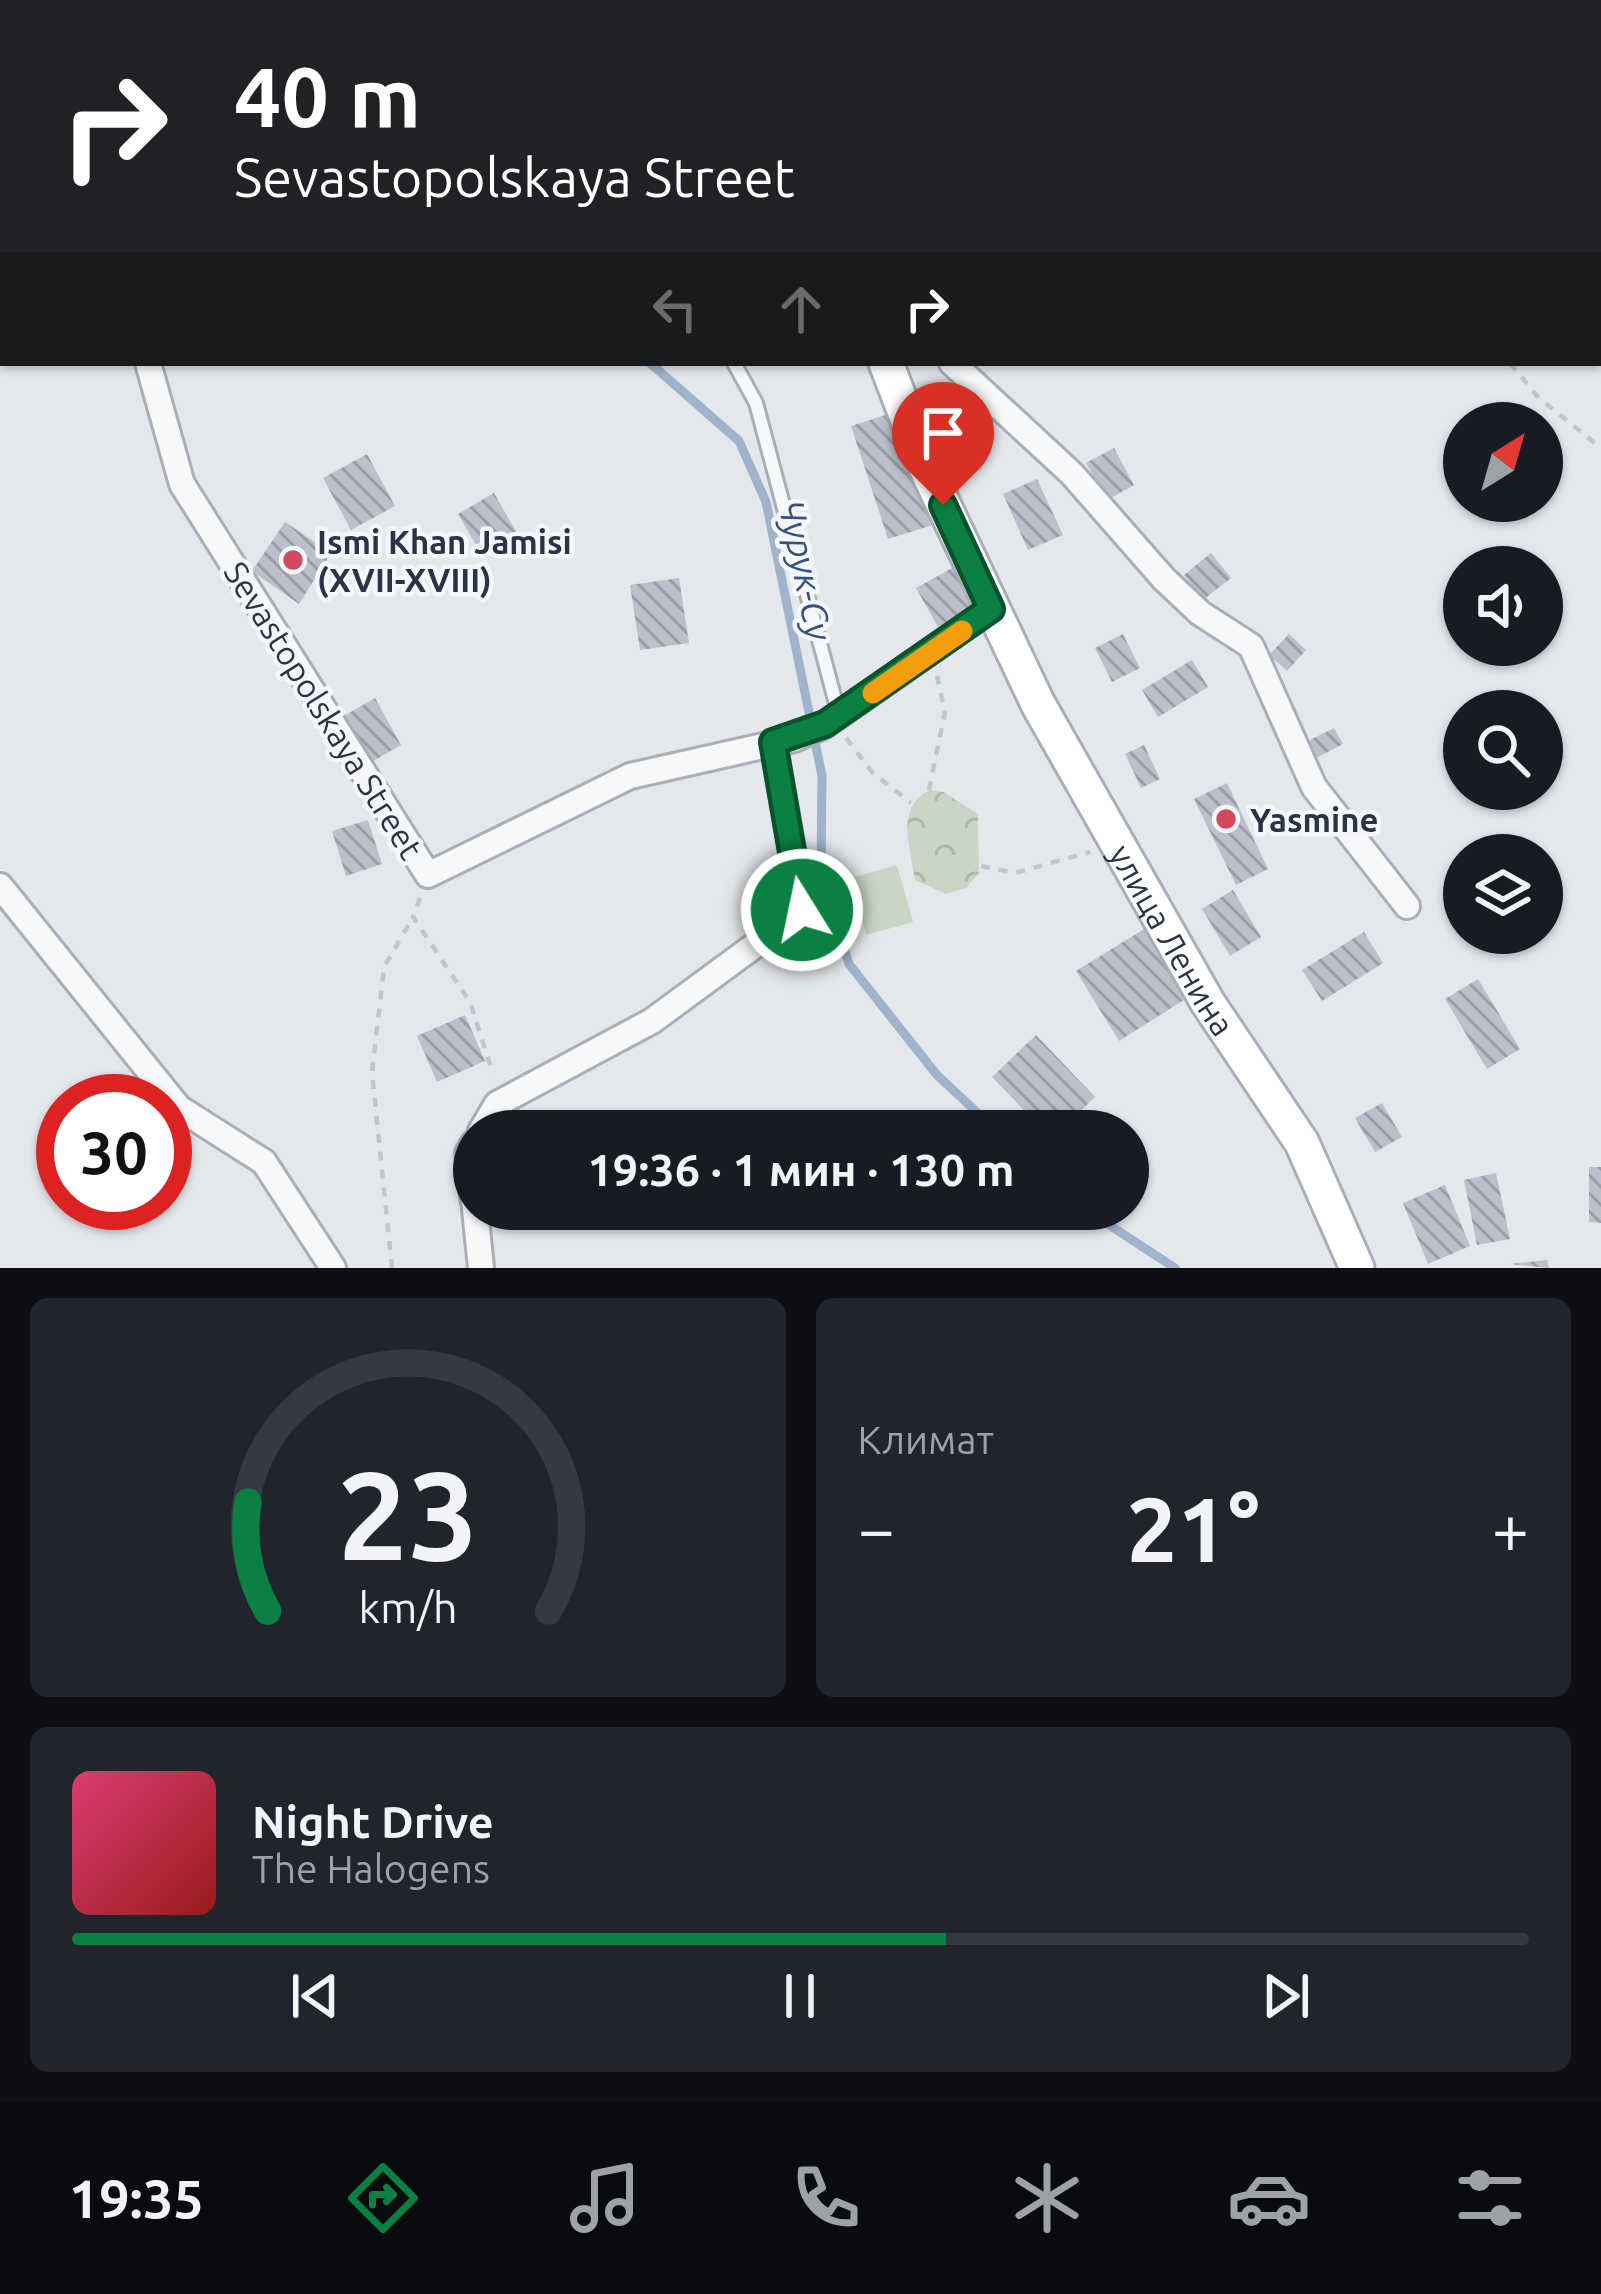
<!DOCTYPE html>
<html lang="ru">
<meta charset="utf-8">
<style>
:root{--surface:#171b24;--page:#20242c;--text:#f1f3f6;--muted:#9ea1a6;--line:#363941;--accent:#0b8043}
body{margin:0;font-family:Ubuntu,sans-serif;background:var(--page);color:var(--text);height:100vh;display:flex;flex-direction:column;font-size:45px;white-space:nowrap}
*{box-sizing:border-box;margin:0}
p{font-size:39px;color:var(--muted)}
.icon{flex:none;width:66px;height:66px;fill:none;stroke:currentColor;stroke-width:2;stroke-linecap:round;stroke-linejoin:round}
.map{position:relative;height:1268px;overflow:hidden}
.side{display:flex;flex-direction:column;gap:30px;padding:30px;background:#0d0f14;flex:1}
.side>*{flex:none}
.top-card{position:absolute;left:0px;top:0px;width:1602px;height:366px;box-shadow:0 3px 9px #0004;background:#202124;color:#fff;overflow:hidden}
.needle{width:78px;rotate:37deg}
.fabs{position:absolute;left:1443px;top:402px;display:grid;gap:24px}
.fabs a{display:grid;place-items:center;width:120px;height:120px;border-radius:50%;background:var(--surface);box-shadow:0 3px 9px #0004;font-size:60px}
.speed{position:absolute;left:36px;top:1074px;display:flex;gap:24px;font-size:60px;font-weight:700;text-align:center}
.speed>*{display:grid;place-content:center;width:156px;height:156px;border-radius:50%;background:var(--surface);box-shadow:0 3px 9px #0004;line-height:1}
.speed .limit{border:18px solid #d22;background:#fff;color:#111}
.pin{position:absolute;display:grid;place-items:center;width:102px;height:102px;color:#fff;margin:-123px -51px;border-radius:50% 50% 50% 0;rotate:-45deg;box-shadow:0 0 12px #0007}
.pin .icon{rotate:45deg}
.me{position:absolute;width:132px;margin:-66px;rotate:350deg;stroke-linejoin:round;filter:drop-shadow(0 0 9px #0008)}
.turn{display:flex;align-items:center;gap:42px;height:252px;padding:0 36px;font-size:54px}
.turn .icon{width:156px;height:156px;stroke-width:2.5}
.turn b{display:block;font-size:84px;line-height:102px}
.lanes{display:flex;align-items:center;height:114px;padding:0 36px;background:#0003;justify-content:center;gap:60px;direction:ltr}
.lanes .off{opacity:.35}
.big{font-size:90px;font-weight:700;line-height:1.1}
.side .card{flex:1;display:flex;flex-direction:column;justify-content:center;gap:18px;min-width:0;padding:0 42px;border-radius:18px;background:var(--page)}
.side .dial{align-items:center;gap:0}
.dial svg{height:312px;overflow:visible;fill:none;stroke:var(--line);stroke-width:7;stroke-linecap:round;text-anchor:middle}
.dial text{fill:var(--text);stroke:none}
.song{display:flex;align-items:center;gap:36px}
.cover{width:144px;height:144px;border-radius:18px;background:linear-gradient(135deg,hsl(340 70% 55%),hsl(0 70% 35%))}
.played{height:12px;border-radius:6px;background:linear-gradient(90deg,var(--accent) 60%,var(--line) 60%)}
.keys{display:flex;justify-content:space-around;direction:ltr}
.heat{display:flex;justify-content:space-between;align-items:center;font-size:66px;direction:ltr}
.side .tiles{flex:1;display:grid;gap:30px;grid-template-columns:1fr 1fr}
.card:last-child{grid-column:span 2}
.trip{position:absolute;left:453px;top:1110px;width:696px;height:120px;border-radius:60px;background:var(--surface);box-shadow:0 3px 9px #0004;font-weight:700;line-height:120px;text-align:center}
.tabs{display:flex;height:192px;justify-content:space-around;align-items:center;background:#090b0e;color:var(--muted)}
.tabs .icon{width:84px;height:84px}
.tabs .on{color:var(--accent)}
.tabs b{font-size:54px;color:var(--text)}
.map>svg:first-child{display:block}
.forest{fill:url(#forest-crowns)}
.garden{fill:#c9d6c5}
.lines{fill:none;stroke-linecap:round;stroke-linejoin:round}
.stream{stroke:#9fb4cc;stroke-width:9}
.building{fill:url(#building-back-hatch)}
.lane-casing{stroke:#a9aeb7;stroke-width:18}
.street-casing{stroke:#a9aeb7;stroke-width:30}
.secondary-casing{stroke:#a9aeb7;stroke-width:39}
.path{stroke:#c2c5cb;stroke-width:4.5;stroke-dasharray:9 9;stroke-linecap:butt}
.lane{stroke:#f7f8fa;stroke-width:12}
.street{stroke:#f7f8fa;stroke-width:24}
.secondary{stroke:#fff;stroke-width:33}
.route-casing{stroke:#07532c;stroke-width:30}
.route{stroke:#0b8043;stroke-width:21}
.slow{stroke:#f59e0b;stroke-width:21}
.poi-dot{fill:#d1495b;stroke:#f4f6f9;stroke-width:4.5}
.labels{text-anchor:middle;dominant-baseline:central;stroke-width:9;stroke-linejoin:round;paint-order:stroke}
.poi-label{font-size:33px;font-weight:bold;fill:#2b3445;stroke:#f4f6f9;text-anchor:start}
.street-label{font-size:33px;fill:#2b3445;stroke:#f4f6f9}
.water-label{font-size:36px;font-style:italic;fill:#34527a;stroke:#f4f6f9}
</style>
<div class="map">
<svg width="1601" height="1268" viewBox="0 0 1601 1268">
<defs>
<pattern id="forest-crowns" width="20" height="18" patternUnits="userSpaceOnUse" patternTransform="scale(3)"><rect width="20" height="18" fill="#c9d6c5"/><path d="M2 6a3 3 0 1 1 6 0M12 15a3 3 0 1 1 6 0" fill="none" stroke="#adb8ab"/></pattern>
<pattern id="building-back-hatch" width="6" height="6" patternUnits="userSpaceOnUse" patternTransform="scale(3)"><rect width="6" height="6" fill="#bbc0ca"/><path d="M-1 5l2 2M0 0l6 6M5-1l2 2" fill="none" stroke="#989da6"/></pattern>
</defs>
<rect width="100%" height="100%" fill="#e4e7ec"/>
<path class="forest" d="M930 790 943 792 978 814 979 873 966 888 946 894 915 880C911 847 894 808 930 790Z"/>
<path class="garden" d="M897 865 913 922 866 935 851 878Z"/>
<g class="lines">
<g class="stream">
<path d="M421 0V3"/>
<path d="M650 363 739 441 766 502 822 776 821 871 849 964 937 1075 997 1131"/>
<path d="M1085 1209 1175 1268"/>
</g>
</g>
<g class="building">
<path d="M898 411 936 524 888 539 851 426Z"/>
<path d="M1114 448 1134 485 1107 500 1086 463Z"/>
<path d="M367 454 395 506 351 530 323 478Z"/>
<path d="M1037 479 1063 535 1028 550 1003 494Z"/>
<path d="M494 493 517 533 495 546 490 537 476 545 458 514Z"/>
<path d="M285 522 331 553 299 604 252 571Z"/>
<path d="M1211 553 1231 578 1203 600 1184 575Z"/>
<path d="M954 567 976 606 938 627 916 588Z"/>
<path d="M679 578 689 643 640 650 630 585Z"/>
<path d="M1123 634 1140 668 1112 682 1095 648Z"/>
<path d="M1289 634 1306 650 1287 671 1269 655Z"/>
<path d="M1192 660 1208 687 1158 717 1142 690Z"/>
<path d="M375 698 401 745 368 764 342 717Z"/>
<path d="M1334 728 1343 744 1314 759 1306 742Z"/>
<path d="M1144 745 1160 779 1141 788 1125 754Z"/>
<path d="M1227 783 1268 869 1236 885 1194 799Z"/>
<path d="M368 820 382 864 346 876 332 831Z"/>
<path d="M1233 890 1261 937 1230 956 1202 909Z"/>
<path d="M1144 929 1187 998 1119 1041 1076 971Z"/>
<path d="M1364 932 1383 963 1322 1001 1302 970Z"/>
<path d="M1478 979 1520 1049 1487 1069 1445 999Z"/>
<path d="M465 1015 485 1061 437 1082 417 1036Z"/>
<path d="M1036 1035 1095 1097 1060 1131H1044L992 1077Z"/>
<path d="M1382 1103 1402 1137 1375 1152 1355 1118Z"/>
<path d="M1589 1167H1601V1223L1589 1222Z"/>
<path d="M1496 1173 1510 1239 1477 1245 1464 1180Z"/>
<path d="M1445 1185 1470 1246 1428 1264 1403 1203Z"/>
<path d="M1547 1260 1549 1268 1509 1264Z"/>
</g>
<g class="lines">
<defs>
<path id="lane" d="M734 363 756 403 839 715"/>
<g id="street">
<path d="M45 0 47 3"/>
<path d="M148 363 182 484 428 875 630 776 794 739 825 725 991 609"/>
<path d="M952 363 1072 474 1164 579 1200 613 1251 646 1314 787 1407 906"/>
<path d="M0 886 179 1108 264 1162 333 1268"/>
<path d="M481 1131 497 1104 652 1021 803 910 773 742"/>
<path d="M474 1143 468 1153 474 1203"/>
<path d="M475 1209 481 1268"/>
</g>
<g id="secondary">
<path d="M724 0 726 3"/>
<path id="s1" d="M886 363 927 470 1038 704 1208 1003 1302 1143 1357 1268"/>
</g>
</defs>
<use href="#lane" class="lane-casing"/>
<use href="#street" class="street-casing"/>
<use href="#secondary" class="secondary-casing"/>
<g class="path">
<path d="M926 0 927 3"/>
<path d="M1335 0 1336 3"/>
<path d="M1510 363 1538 397 1601 448"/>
<path d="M846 738 872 772 911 803"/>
<path d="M929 790 945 712 937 676"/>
<path d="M981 866 1015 873 1090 852"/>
<path d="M420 898 413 917 470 1002 493 1074"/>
<path d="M392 1268 372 1072 384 967 413 917"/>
</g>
<use href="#lane" class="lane"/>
<use href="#street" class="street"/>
<use href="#secondary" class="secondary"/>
</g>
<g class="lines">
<defs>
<path id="route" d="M802 910 773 742 825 724 991 609 943 505"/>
</defs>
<use href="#route" class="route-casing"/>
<use href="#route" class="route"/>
<path class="slow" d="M873 693 962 631"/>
</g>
<g class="poi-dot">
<circle cx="293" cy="560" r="12"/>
<circle cx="1226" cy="819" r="12"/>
</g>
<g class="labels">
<g class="poi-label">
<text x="317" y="541">Ismi Khan Jamisi<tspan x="317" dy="38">(XVII-XVIII)</tspan></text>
<text x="1250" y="819">Yasmine</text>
</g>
<g class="street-label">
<text transform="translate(324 710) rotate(58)">Sevastopolskaya Street</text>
<text stroke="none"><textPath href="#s1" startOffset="645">улица Ленина</textPath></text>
</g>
<g class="water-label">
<text transform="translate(806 570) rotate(78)">Чурук-Су</text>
</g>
</g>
</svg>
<div class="fabs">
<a><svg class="needle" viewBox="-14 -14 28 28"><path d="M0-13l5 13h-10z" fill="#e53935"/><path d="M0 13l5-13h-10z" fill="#9ea1a6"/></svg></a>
<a><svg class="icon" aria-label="sound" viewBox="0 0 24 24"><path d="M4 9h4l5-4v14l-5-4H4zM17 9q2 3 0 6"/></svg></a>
<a><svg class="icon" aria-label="search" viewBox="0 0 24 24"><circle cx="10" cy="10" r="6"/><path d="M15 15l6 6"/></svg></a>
<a><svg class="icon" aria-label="layers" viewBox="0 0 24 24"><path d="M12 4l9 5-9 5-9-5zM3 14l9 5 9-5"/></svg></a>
</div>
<div class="speed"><div class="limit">30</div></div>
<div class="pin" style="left:943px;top:505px;background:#d93025"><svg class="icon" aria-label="arrive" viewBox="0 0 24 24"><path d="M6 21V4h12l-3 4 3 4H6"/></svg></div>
<svg class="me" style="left:802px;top:910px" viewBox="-20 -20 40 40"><circle r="17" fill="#0b8043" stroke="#fff" stroke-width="3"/><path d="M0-11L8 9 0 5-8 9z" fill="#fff"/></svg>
<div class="trip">19:36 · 1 мин · 130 m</div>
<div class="top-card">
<div class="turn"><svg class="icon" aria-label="right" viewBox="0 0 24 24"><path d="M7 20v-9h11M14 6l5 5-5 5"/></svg><div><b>40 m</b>Sevastopolskaya Street</div></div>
<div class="lanes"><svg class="icon off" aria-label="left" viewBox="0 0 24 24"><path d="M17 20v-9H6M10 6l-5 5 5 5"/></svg><svg class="icon off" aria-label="ahead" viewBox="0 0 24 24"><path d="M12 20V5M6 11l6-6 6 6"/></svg><svg class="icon" aria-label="right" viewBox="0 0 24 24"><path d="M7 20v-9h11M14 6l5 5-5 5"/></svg></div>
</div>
</div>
<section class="side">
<div class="tiles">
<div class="card dial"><svg viewBox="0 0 100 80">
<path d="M14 69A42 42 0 1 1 86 69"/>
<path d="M14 69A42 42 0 0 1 9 41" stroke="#0b8043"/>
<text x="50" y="56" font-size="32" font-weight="700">23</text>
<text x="50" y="72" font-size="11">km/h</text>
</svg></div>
<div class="card"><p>Климат</p>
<div class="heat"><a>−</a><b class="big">21°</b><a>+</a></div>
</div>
<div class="card">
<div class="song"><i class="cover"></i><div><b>Night Drive</b><p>The Halogens</p></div></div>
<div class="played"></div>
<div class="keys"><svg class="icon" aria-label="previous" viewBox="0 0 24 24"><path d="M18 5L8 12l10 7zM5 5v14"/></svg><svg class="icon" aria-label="pause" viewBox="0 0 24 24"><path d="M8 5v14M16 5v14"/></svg><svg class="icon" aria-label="next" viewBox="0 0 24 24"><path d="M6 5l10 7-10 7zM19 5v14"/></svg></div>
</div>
</div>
</section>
<nav class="tabs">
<b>19:35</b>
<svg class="icon on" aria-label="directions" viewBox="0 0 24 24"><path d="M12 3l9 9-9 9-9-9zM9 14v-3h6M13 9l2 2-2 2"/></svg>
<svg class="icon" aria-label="music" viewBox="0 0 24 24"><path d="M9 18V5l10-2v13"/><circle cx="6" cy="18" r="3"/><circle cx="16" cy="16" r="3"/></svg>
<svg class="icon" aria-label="phone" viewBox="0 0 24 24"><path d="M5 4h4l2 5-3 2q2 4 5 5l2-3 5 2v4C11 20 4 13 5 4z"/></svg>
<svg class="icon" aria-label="climate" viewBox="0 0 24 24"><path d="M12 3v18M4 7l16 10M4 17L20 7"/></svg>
<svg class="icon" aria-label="car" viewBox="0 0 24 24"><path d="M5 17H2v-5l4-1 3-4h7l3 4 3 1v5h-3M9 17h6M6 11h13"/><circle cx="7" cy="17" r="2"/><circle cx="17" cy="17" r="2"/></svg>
<svg class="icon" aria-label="filters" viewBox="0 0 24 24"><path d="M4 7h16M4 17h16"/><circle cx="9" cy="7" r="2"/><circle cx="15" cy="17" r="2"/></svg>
</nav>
